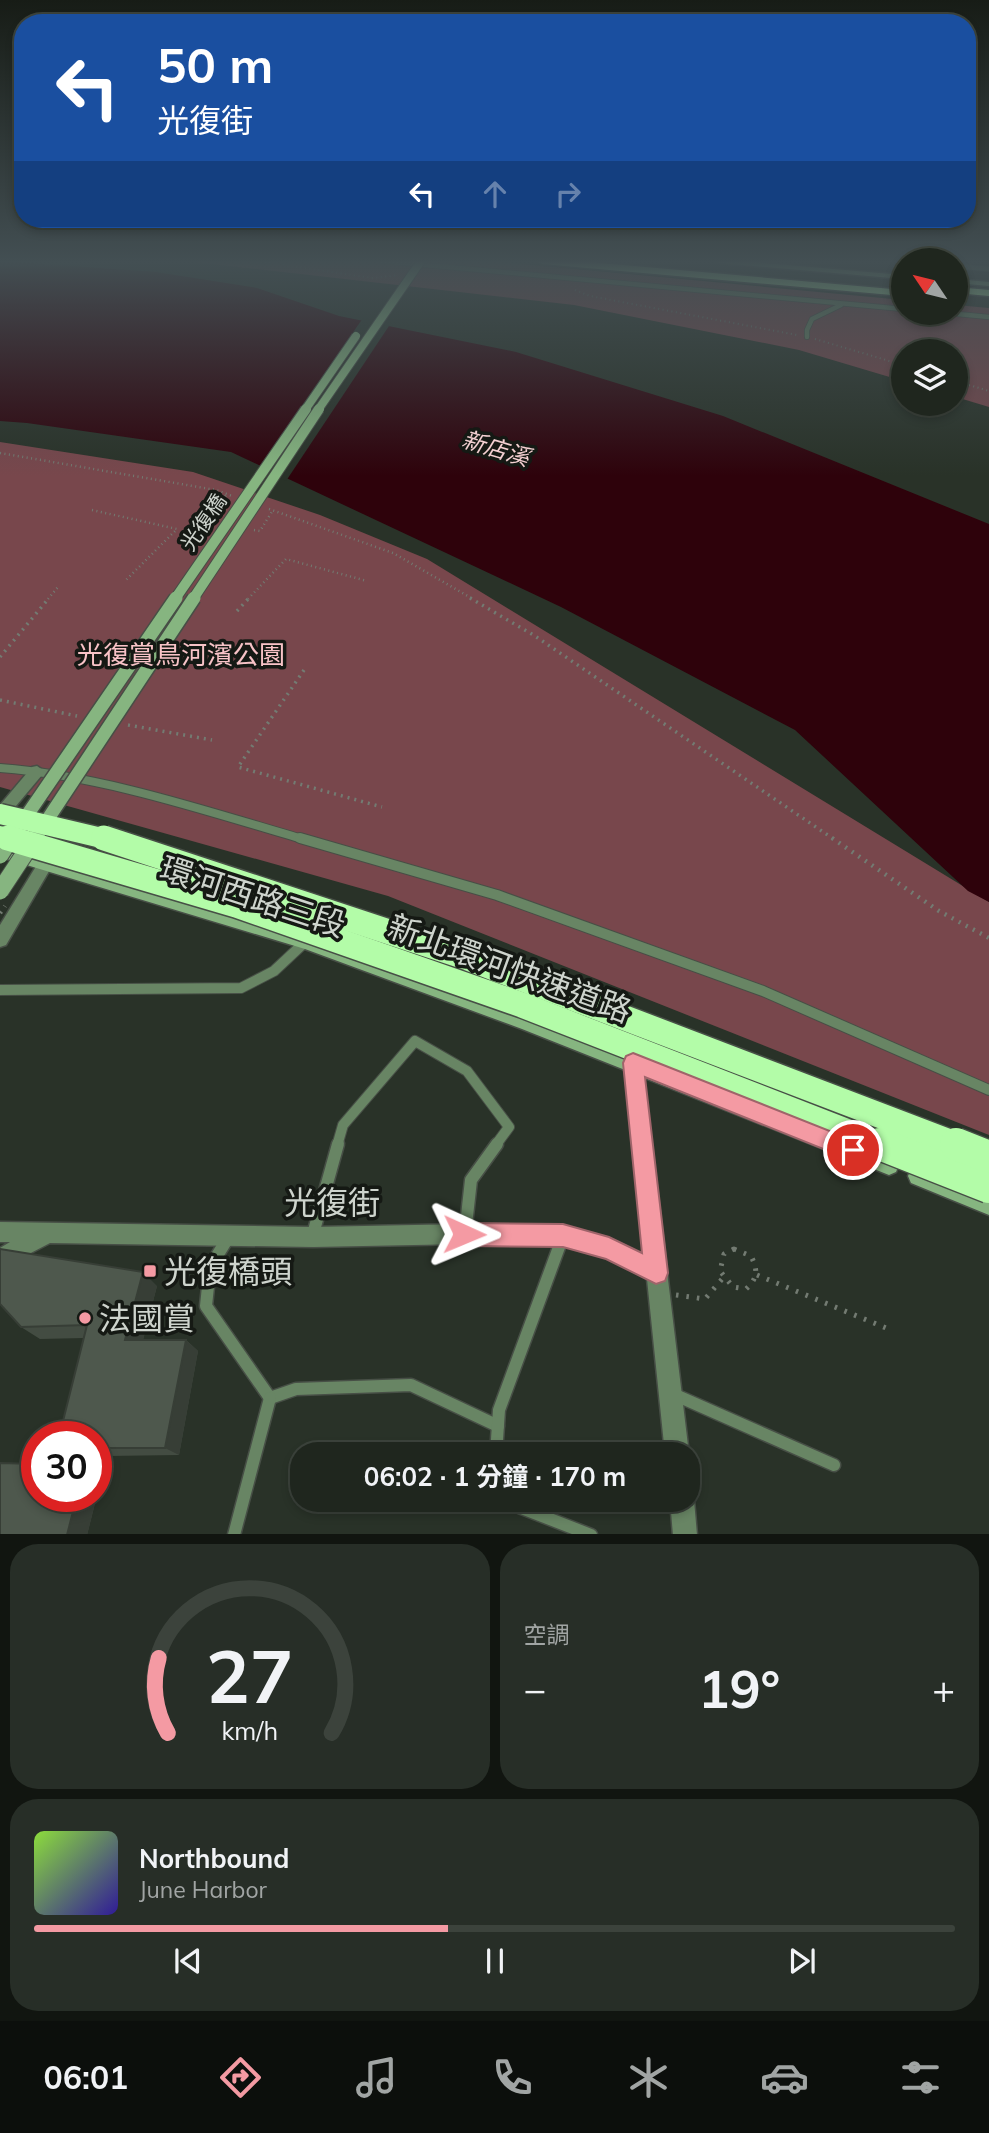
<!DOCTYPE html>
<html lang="zh-TW">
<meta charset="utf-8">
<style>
:root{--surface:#1f261e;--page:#272e27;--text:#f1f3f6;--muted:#a1a5a4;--line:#3c433c;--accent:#f49aa3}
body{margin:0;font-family:Mulish,"Noto Sans TC",sans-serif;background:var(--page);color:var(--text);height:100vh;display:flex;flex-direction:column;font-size:26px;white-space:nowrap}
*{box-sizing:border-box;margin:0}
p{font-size:23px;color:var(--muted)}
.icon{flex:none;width:38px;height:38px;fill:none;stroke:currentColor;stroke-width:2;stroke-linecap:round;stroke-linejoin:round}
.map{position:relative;height:1534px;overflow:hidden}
.details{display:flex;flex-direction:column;gap:10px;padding:10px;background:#111510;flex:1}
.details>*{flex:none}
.top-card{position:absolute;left:14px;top:14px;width:962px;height:214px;border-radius:28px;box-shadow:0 4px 10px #0003,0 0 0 2px var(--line);background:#1a4fa0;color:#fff;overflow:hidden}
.needle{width:46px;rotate:305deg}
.tools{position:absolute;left:891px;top:248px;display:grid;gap:14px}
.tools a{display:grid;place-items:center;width:77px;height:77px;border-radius:50%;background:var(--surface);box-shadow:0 4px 10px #0003,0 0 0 2px var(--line);font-size:35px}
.speed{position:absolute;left:21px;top:1421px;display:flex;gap:14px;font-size:35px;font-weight:700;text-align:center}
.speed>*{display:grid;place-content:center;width:91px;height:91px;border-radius:50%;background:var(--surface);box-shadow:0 4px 10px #0003,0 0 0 2px var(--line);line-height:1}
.speed .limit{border:10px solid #d22;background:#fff;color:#111}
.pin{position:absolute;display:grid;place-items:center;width:60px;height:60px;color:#fff;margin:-30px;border:4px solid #fff;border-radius:50%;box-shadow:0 2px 7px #0007}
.me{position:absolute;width:77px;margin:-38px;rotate:91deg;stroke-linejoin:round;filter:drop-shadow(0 0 5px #0008)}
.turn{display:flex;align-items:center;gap:24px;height:147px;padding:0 28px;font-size:32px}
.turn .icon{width:91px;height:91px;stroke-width:2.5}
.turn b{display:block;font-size:49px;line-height:60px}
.lanes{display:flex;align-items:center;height:66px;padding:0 28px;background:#0003;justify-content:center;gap:35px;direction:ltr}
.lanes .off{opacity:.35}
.big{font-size:52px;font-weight:700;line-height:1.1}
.details .tile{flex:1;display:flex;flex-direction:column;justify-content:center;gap:10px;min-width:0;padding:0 24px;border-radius:28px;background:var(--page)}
.details .dial{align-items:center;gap:0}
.dial svg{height:182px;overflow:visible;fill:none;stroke:var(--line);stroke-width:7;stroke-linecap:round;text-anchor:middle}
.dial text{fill:var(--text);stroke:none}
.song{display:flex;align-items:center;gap:21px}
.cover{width:84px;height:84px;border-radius:10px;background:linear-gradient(135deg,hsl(90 70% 55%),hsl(250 70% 35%))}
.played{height:7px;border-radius:4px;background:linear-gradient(90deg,var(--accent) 45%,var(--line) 45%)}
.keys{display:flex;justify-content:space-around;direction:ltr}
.heat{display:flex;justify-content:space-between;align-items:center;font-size:38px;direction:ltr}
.details .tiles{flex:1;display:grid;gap:10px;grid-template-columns:1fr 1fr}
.tile:last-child{grid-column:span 2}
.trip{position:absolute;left:290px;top:1442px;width:410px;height:70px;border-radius:28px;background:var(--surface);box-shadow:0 4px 10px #0003,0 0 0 2px var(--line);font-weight:700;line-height:70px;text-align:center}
.tab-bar{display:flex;height:112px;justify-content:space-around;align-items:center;background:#0c0f0c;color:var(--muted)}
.tab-bar .icon{width:49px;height:49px}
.tab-bar .selected{color:var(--accent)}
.tab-bar b{font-size:32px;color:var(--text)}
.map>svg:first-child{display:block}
.green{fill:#78474c}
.water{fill:#2e020b}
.pier{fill:#293228}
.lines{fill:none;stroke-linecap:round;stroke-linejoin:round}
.lane-far3-casing{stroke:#474f46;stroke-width:6}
.lane-far2-casing{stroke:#474f46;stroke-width:10}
.lane-far1-casing{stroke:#474f46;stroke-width:12}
.lane-casing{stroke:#474f46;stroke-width:15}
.street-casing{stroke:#474f46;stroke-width:3}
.secondary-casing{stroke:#474f46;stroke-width:3}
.highway-casing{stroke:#474f46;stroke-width:3}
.path-far4{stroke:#737b72;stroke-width:2;stroke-dasharray:1 3.5;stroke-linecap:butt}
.path-far3{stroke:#737b72;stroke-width:2.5;stroke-dasharray:1 3.5;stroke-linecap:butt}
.path-far2{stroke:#737b72;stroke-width:3.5;stroke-dasharray:2 5;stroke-linecap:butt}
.path-far1{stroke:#737b72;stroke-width:4.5;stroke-dasharray:2 6;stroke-linecap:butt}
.path{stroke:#737b72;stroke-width:5;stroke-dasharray:2.5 8;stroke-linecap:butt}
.lane-far3{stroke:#688564;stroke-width:4.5}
.lane-far2{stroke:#688564;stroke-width:8}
.lane-far1{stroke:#688564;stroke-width:10}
.lane{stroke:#688564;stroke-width:12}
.street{fill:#688564;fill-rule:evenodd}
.secondary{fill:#86b580;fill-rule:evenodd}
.highway{fill:#b3fca8;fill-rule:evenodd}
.secondary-bridge-far3-casing{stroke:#474f46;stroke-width:10;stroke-linecap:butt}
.secondary-bridge-far2-casing{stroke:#474f46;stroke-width:12;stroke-linecap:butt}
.secondary-bridge-far1-casing{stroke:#474f46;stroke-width:16;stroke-linecap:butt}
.secondary-bridge-casing{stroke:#474f46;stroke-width:19;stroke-linecap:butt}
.highway-bridge-far2-casing{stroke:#474f46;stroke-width:23;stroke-linecap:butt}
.highway-bridge-far1-casing{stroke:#474f46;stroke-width:28;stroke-linecap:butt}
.highway-bridge-casing{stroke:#474f46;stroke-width:35;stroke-linecap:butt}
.path-bridge{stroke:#737b72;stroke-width:4.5;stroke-dasharray:2 6;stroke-linecap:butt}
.secondary-bridge-far3{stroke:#86b580;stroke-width:8}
.secondary-bridge-far2{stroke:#86b580;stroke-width:10}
.secondary-bridge-far1{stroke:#86b580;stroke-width:13}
.secondary-bridge{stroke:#86b580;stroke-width:17}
.highway-bridge-far2{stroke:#b3fca8;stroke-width:20}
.highway-bridge-far1{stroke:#b3fca8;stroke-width:25}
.highway-bridge{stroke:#b3fca8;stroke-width:32}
.wall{fill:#434c42}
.shaded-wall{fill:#373e36}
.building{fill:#4e584d;stroke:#373e36;stroke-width:2}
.route{fill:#f49aa3;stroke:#9f646a;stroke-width:2}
.poi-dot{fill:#f49aa3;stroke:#151914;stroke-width:2.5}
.labels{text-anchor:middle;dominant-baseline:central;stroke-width:7;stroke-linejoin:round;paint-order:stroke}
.far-street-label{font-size:21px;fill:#ced4cd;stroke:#151914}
.far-water-label{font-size:23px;font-style:italic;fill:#f4d0d2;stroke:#151914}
.park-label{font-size:26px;fill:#f8c3c7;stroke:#151914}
.near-street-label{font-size:32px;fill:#ced4cd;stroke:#151914}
.near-poi-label{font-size:32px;fill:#ced4cd;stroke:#151914;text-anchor:start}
</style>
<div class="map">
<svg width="989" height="1535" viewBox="0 0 989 1535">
<rect width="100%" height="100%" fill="#293228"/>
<g class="green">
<path d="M185 261H490L903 300V313H956V305L989 308V407L956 397V352H903V381L799 350 574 305Z"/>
<path d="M0 442 193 472 320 515 427 559 989 902V1135L388 896 0 787Z"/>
</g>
<path class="water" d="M0 261 156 272 257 288 339 316 516 352 723 416 989 524V902L968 891 795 730 561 607 231 452 27 423 0 421Z"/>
<path class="pier" d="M363 318 391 323 286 481 258 468Z"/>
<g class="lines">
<defs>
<g id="lane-far3">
<path d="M383 261 903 309"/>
<path d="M956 266 989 269"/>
<path d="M947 313 989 317"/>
<path d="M807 337V330L812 319 841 305"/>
</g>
<path id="lane-far2" d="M0 768C104 776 206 811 306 840"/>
<g id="lane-far1">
<path d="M300 838 497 895 763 991 989 1090"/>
<path d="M0 990 241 988 274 971 305 942"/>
<path d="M337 1146 343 1125 415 1041 467 1071 509 1127 495 1146"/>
</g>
<g id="lane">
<path d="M313 1234 338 1144"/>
<path d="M465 1234 471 1180 497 1144"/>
<path d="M228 1238 210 1267 206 1306 270 1398"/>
<path d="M673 1394 834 1465"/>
<path d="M270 1398 296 1389 411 1385 498 1426"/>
<path d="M496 1454 499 1410 562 1239"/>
<path d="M501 1500 591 1535"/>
<path d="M234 1535 270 1398"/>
</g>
<g id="street">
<path d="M37 766 44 771 42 775 5 819 0 821V805L32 767Z"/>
<path d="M51 848 56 850 59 854 6 945 0 947V925L46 850Z"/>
<path d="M633 1054 639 1057 642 1063 689 1454 688 1456 665 1454 647 1279 606 1257 563 1246 465 1244 313 1247 50 1243 0 1269V1248L10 1242H0V1222L313 1227 465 1224 563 1226 609 1238 644 1256 624 1063 627 1057Z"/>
<path d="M688 1491 694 1500 697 1535H673L670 1500H688Z"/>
</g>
<g id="secondary">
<path d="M715 261H743L903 275V279L719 263Z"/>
<path d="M956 279 989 282V286L956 283Z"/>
<path d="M0 845 305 935 598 1042 896 1158 899 1165 896 1172 889 1175 522 1029 305 949 0 857Z"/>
<path d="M918 1166 989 1195V1215L911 1183 908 1176 911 1169Z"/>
</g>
<g id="highway">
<path d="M537 261H578L903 290V296L542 264Z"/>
<path d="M956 287 989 290V296L956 293Z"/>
</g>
</defs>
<use href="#lane-far3" class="lane-far3-casing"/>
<use href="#lane-far2" class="lane-far2-casing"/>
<use href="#lane-far1" class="lane-far1-casing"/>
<use href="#lane" class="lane-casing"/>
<use href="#street" class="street-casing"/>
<use href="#secondary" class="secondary-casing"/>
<use href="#highway" class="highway-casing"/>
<g class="path-far4">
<path d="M256 261 373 278 398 275"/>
<path d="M575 290 590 296 797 335"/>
<path d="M912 315 939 318"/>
<path d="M815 339 903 365"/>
<path d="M956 381 989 391"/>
</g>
<g class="path-far3">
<path d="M0 453 216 490 232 496"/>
<path d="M269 509 393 553 473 599"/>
<path d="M92 510 177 529 125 581"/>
<path d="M212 524 205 523 227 494"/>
<path d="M254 530 260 531 273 510"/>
<path d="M48 599 58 587"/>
<path d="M248 599 286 559 367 581"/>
</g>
<g class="path-far2">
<path d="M470 598 535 636 835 840"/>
<path d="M237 611 249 598"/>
<path d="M0 657 49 598"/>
<path d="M304 670 238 767 382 807"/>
<path d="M0 700 77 716"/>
<path d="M128 725 212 740"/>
</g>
<path class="path-far1" d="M832 838 939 911 989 938"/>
<g class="path">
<path d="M734 1249 751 1256C758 1270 758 1278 746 1289L733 1287 720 1271 724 1254Z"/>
<path d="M757 1275 891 1330"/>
<path d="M676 1295 705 1299 723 1278"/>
</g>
<use href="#lane-far3" class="lane-far3"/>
<use href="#lane-far2" class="lane-far2"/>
<use href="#lane-far1" class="lane-far1"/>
<use href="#lane" class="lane"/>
<use href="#street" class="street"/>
<use href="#secondary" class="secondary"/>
<use href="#highway" class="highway"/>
<defs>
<g id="secondary-bridge-far3">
<path d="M305 410 356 336"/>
<path d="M318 410 421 261"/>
</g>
<g id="secondary-bridge-far2">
<path d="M175 599 306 409"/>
<path d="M193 599 319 409"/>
</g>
<g id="secondary-bridge-far1">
<path d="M10 840 176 598"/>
<path d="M34 840 194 598"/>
</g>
<g id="secondary-bridge">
<path d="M0 855 11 838"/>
<path d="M0 891 35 838"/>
</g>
<g id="highway-bridge-far2">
<path d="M0 814 110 840"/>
<path d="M0 836 14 840"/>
</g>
<g id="highway-bridge-far1">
<path d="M8 838 236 905 522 1005 884 1146"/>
<path d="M104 838 468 958 960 1146"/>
</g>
<g id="highway-bridge">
<path d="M880 1144 989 1187"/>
<path d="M956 1144 989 1157"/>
</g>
</defs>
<use href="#secondary-bridge-far3" class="secondary-bridge-far3-casing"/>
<use href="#secondary-bridge-far2" class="secondary-bridge-far2-casing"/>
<use href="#secondary-bridge-far1" class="secondary-bridge-far1-casing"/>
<use href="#secondary-bridge" class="secondary-bridge-casing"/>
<use href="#highway-bridge-far2" class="highway-bridge-far2-casing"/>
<use href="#highway-bridge-far1" class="highway-bridge-far1-casing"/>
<use href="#highway-bridge" class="highway-bridge-casing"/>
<path class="path-bridge" d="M0 913 5 906"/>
<use href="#secondary-bridge-far3" class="secondary-bridge-far3"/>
<use href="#secondary-bridge-far2" class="secondary-bridge-far2"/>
<use href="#secondary-bridge-far1" class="secondary-bridge-far1"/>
<use href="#secondary-bridge" class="secondary-bridge"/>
<use href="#highway-bridge-far2" class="highway-bridge-far2"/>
<use href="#highway-bridge-far1" class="highway-bridge-far1"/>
<use href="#highway-bridge" class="highway-bridge"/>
</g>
<path class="wall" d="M157 1286 143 1340H186L198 1351 179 1455 107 1456 87 1535H0L96 1496V1437L84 1338 40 1339 21 1327Z"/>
<g class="shaded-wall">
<path d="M143 1272 157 1286 140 1351 125 1340Z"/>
<path d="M186 1340 198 1351 179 1455 165 1448Z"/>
<path d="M96 1451 107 1456 87 1535H67L77 1496H96Z"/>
</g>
<g class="building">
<path d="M0 1249 143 1272 125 1340H186L165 1448H96V1437H59L87 1325 21 1327 0 1304Z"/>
<path d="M0 1463 37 1464V1496H77L67 1535H0Z"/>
</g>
<linearGradient id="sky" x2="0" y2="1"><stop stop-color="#171c16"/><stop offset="0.55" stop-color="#434f53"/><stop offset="1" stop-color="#434f53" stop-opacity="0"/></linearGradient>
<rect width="989" height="476" fill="url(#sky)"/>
<path class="route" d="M633 1053 860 1143 864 1150 860 1158 853 1161 645 1077 668 1273 665 1281 656 1284 606 1259 563 1247 464 1246 456 1242 453 1234 456 1226 464 1223 563 1224 609 1237 642 1253 623 1063 626 1056Z"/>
<g class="poi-dot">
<rect x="143" y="1264" width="14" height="14" rx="3.5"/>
<circle cx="85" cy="1318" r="7"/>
</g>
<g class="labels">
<g class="far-street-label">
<text transform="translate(203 522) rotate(-56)">光復橋</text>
</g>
<g class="far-water-label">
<text transform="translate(496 448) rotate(17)">新店溪</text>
</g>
<g class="park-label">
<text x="181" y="654">光復賞鳥河濱公園</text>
</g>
<g class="near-street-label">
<text transform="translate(253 896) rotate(18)">環河西路三段</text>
<text transform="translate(510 968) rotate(20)">新北環河快速道路</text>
<text x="332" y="1202">光復街</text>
</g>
<g class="near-poi-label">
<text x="164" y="1271">光復橋頭</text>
<text x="99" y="1318">法國賞</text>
</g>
</g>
</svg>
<div class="tools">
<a><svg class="needle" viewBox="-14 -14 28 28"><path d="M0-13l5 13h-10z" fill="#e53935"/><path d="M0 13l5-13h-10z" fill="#a1a5a4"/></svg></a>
<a><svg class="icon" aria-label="layers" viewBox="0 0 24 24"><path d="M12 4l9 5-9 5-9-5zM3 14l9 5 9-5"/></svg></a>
</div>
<div class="speed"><div class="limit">30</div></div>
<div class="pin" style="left:853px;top:1150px;background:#d93025"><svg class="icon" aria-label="arrive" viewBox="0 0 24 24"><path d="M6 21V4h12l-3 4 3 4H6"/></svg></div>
<svg class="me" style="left:464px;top:1234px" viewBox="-20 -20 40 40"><path d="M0-17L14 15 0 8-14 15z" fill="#f49aa3" stroke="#fff" stroke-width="4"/></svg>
<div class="trip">06:02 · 1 分鐘 · 170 m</div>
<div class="top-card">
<div class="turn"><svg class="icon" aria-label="left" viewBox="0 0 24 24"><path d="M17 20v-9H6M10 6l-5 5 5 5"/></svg><div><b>50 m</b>光復街</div></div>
<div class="lanes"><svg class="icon" aria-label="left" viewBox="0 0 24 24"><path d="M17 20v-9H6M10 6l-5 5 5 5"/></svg><svg class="icon off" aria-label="ahead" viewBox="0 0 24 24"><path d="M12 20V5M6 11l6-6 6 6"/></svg><svg class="icon off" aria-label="right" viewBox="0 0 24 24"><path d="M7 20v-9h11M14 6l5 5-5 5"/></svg></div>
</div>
</div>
<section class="details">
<div class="tiles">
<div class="tile dial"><svg viewBox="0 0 100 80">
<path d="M14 69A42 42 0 1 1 86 69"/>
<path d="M14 69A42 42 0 0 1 10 36" stroke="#f49aa3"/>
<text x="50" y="56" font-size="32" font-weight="700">27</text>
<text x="50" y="72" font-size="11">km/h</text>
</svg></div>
<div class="tile"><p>空調</p>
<div class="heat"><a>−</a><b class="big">19°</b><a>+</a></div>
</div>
<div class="tile">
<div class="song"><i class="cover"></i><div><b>Northbound</b><p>June Harbor</p></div></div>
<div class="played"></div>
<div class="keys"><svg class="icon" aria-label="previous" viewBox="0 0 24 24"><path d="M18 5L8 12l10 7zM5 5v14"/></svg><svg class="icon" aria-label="pause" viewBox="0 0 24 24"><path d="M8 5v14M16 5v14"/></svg><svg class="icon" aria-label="next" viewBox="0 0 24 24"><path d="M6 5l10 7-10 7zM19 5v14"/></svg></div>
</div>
</div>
</section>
<nav class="tab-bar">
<b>06:01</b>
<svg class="icon selected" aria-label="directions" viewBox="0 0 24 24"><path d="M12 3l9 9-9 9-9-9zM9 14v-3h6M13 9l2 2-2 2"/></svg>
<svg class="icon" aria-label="music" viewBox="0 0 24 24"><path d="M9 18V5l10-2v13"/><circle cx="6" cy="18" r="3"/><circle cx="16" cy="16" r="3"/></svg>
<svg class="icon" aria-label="phone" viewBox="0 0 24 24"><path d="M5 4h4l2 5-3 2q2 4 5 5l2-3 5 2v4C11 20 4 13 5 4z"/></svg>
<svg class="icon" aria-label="climate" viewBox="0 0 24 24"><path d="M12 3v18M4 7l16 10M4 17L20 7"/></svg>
<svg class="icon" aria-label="car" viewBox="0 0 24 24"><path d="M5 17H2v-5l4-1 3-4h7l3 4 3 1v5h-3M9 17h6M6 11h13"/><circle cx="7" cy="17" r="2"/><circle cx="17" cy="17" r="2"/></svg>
<svg class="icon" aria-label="filters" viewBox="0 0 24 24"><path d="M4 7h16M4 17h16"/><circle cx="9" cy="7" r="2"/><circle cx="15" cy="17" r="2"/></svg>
</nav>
